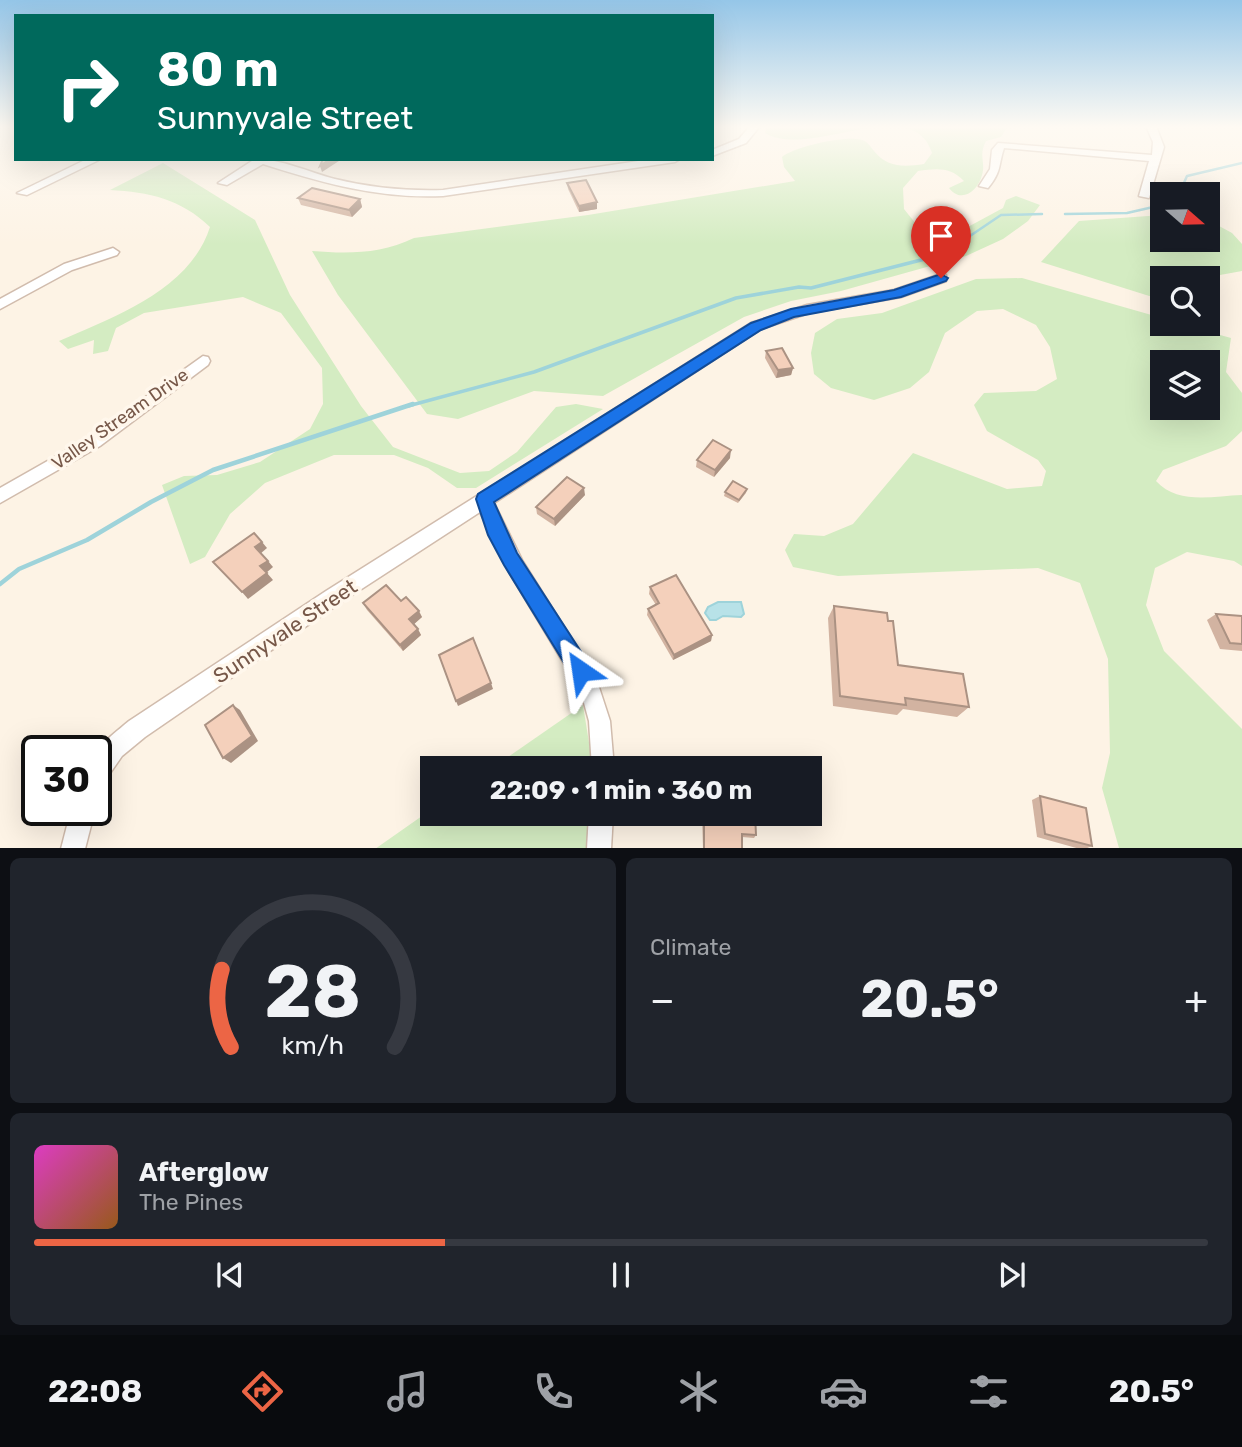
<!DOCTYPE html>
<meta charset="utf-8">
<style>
:root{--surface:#171b24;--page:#20242c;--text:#f1f3f6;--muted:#9ea1a6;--line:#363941;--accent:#ec6545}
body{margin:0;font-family:Rubik,sans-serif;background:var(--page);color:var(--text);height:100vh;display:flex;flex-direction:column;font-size:26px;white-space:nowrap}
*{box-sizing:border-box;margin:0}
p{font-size:23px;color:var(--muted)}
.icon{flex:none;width:38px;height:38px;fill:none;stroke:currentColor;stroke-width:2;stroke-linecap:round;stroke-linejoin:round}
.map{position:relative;height:848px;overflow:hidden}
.details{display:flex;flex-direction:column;gap:10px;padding:10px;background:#0d0f14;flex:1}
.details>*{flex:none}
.banner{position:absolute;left:14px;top:14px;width:700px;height:147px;border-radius:0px;box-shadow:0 7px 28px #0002;background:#00695c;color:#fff;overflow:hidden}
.needle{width:46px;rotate:110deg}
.fabs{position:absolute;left:1150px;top:182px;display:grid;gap:14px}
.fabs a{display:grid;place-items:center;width:70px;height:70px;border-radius:0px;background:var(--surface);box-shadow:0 7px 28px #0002;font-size:35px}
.speed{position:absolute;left:21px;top:735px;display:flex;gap:14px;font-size:35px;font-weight:700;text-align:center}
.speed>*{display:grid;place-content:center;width:91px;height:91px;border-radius:50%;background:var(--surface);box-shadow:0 7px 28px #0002;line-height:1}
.speed .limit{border:4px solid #111;border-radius:10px;background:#fff;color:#111}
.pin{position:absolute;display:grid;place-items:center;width:60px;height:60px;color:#fff;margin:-72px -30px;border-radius:50% 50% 50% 0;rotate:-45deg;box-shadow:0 0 7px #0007}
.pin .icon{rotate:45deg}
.me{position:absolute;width:77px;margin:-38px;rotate:328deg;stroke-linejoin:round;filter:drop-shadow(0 0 5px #0008)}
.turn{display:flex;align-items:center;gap:24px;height:147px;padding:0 28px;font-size:32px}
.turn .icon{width:91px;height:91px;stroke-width:2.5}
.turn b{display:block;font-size:49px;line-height:60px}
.big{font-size:52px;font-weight:700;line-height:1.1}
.details .tile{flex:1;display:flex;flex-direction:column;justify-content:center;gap:10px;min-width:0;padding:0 24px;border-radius:10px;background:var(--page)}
.details .dial{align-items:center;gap:0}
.dial svg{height:182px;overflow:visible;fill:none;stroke:var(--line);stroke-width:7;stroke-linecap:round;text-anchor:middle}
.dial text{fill:var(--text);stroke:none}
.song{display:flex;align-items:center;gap:21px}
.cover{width:84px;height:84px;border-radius:10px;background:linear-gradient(135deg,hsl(310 70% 55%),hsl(30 70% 35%))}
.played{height:7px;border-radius:4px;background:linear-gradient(90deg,var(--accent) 35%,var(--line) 35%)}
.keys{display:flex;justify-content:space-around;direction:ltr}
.heat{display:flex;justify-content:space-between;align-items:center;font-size:38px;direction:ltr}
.details .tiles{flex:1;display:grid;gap:10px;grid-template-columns:1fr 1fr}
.tile:last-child{grid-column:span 2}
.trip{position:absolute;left:420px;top:756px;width:402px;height:70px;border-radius:0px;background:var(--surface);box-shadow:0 7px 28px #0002;font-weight:700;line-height:70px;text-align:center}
.tabs{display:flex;height:112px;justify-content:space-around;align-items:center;background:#090b0e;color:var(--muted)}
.tabs .icon{width:49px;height:49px}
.tabs .selected{color:var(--accent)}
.tabs b{font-size:32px;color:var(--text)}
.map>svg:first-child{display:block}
.green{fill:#d4ecc2;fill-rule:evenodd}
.water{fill:#b8e2e8;stroke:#9ed3da;stroke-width:2}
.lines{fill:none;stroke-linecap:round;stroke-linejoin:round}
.stream-far2{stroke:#9ed3da;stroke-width:2.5}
.stream-far1{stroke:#9ed3da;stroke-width:3.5}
.stream{stroke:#9ed3da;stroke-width:4.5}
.minor-casing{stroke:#d1bcad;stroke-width:3}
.minor{fill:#fff;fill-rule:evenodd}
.wall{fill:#d2b3a1}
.shaded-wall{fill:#ab9283}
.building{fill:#f4d0bb;stroke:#ab9283;stroke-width:2}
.route{fill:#1a73e8;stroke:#114b97;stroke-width:2}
.labels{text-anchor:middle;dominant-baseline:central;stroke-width:7;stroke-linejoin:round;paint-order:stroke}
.street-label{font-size:18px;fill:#775849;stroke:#fff7ec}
.near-street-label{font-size:21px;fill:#775849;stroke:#fff7ec}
</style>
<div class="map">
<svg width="1242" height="849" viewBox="0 0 1242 849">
<rect width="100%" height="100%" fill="#fdf3e5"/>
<g class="green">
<path d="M769 126H1008L1001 137 986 141C978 156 986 162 982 175 978 191 961 204 949 188L964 181C951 167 937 168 918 171L903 188 904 209 916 224 934 233 953 235 1003 208 1006 200 1016 196 1040 205 1028 221 1003 239 966 256 841 291 791 301 744 317 603 396 534 391 458 419 427 414 338 295 312 251C348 254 381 254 414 238L588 215 795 181 784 167 782 157C794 147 845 135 862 140 868 142 870 146 874 151 888 168 904 167 924 164L932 153C912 91 810 160 765 133L766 127Z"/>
<path d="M163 163 255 220 290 295 361 406 393 447 460 473 489 471 517 452 556 407 576 404 603 409 476 488H457L428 468 394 455H334L265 483 230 514 205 557 190 564 162 485 184 476 217 475 260 462 310 429 323 404 322 368 281 313 243 297 144 313 116 328 108 351 93 354 94 340 68 349 59 341C114 317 190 290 210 227 181 199 149 192 110 190Z"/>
<path d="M1162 215V240H1208V220L1232 233 1242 244V271L1220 275 1209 294 1212 316 1208 314V278H1162V300L1041 262 1079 221Z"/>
<path d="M1022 278 1162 318V324H1181L1231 338 1226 372 1242 393V431L1226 446 1163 470 1156 481C1178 505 1212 496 1242 495V566L1234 561 1187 552 1155 568 1146 605 1164 651 1242 729V848H1119L1102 788 1110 753 1108 659 1080 583 1038 568 838 576 793 567 785 550 794 534 824 536 853 524 913 453 1007 489 1042 486 1046 471 1038 460 987 431 974 405 984 393 1036 391 1057 379 1050 347 1036 325 1003 309 977 311 945 333 929 372 910 388 874 400 831 388 814 374 811 353 815 333 837 319 882 313 976 279ZM1208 362V408H1162V362Z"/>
<path d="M583 705 593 768H492Z"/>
<path d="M432 809V814H590L588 848 375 849Z"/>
</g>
<path class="water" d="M718 602H741L744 614 741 617 723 616 716 620H710L705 613 708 607Z"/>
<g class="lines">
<g class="stream-far2">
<path d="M1179 194 1187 176 1242 163"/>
<path d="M1065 214 1127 213 1162 205"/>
<path d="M943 250 964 240 1001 215 1042 214"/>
</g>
<path class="stream-far1" d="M408 406 534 372 736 298 799 287 811 288 925 259 947 248"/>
<path class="stream" d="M0 584 19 569 87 540 151 502 213 470 413 404"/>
<defs>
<g id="minor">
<path d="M750 126H760L746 143 712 156V150L739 139Z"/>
<path d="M1146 126H1156L1164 147 1149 198 1139 196 1149 161 1004 148C998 166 1002 171 988 188L979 186 990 169 992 150 998 143 1152 155 1153 142Z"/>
<path d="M87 159H101L27 195 17 193Z"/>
<path d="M255 159C282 159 308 172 335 179 371 188 406 191 443 190L652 159H680L675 162 443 196C379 199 323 183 263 164L227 185 218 183Z"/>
<path d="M113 248 119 252 117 255 72 270 0 309V299L64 264Z"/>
<path d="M941 274 946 275V281L901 297 809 313 761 329 494 503 522 560 596 678 610 721 614 768H592L589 721 581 692 509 572 480 512 340 603 145 737 122 756 104 782 96 785C96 745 98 747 129 721L326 591 751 323 807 305 894 290Z"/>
<path d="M203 356 208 357 210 361 208 365 100 446 0 503V488L88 438Z"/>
<path d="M71 810H95L85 849H61Z"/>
<path d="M589 814H613L611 849H587Z"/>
</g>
</defs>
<use href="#minor" class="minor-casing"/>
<use href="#minor" class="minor"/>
</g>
<g class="wall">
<path d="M567 183 597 202V209L579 212 568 189Z"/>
<path d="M298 198 360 199 362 207 352 217 301 205Z"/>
<path d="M766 351 793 368 791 375 776 378 765 358Z"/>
<path d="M730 458 714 477 696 467 697 460Z"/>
<path d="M747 489 746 493 738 503 724 496 725 492Z"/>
<path d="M585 495 555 526 537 514 536 507Z"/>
<path d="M650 587 712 635 711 641 673 660 647 615 648 609 656 605 649 594Z"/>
<path d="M401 601 422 617 414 624 421 635 403 651 367 610 363 603Z"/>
<path d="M834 606 888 621 898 665 969 707 957 717 903 709 897 715 833 706 828 618Z"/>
<path d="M1216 614 1242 616V651L1220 649 1207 620Z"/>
<path d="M1040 796 1092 846 1085 849H1080L1037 837 1032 800Z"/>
<path d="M702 814H755L756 835 754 838 742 837V849H703Z"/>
</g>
<g class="shaded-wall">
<path d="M330 159H342L322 172 320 166Z"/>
<path d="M360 199 362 207 352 217 349 210Z"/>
<path d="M597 202V209L579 212V206Z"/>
<path d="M793 368 791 375 776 378 778 370Z"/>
<path d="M731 450 730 458 714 477 715 470Z"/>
<path d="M584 488 585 495 555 526 554 519Z"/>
<path d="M262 542 267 548 260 554 255 547Z"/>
<path d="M268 561 273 567 266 573 260 566Z"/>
<path d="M267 573 273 580 248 599 242 592Z"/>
<path d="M419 611 422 617 413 625 409 619Z"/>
<path d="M418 629 421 635 403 651 400 645Z"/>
<path d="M712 635 711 641 673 660 674 655Z"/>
<path d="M491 683 493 689 458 706 456 701Z"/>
<path d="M233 705 240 710 258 741 231 763 223 758Z"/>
</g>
<g class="building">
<path d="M323 159H330L320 166Z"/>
<path d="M586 180 597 202 579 206 567 183Z"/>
<path d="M312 188 360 199 349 210 298 198Z"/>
<path d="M782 348 793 368 778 370 766 351Z"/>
<path d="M713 440 731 450 715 470 697 460Z"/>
<path d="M567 477 584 488 554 519 536 507Z"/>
<path d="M733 481 747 489 739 500 725 492Z"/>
<path d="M254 533 262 542 255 547 268 561 260 566 267 573 242 592 213 562Z"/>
<path d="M676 575 712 635 674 655 648 609 659 603 650 587Z"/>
<path d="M386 585 401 601 406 597 419 611 409 619 418 629 400 645 363 603Z"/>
<path d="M834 606 887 613 888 621H893L898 665 963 674 969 707 905 698 906 705 840 696Z"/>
<path d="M1216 614 1242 616V644L1230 643Z"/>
<path d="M473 638 491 683 456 701 439 655Z"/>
<path d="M233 705 252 736 223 758 205 725Z"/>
<path d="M1040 796 1086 808 1092 846 1045 834Z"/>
<path d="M704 814H755L756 835 742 834V849H704Z"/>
</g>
<linearGradient id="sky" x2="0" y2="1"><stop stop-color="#95c6e8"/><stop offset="0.52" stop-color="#fefaf3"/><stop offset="1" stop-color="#fefaf3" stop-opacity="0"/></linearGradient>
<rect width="1242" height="244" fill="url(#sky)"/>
<path class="route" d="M941 274 948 278 946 281 901 297 794 317 761 330 494 502 517 553 589 664 592 671 589 679 581 682 574 679 504 565 488 535 476 499 478 494 751 323 791 309 894 290Z"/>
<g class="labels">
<g class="street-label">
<text transform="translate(120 419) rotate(-35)">Valley Stream Drive</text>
</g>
<g class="near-street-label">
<text transform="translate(285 631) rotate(-34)">Sunnyvale Street</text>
</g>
</g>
</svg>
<div class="fabs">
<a><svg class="needle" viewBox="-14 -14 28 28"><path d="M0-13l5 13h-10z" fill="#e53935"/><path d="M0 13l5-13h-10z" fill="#9ea1a6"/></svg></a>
<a><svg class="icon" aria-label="search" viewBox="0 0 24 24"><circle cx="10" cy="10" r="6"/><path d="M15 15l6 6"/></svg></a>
<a><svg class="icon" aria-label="layers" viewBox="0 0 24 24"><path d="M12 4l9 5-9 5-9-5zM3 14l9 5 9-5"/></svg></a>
</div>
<div class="speed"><div class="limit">30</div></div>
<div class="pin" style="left:941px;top:278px;background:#d93025"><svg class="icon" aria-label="arrive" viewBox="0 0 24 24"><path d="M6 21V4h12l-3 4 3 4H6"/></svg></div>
<svg class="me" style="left:581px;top:671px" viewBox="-20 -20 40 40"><path d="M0-17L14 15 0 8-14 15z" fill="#1a73e8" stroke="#fff" stroke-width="4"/></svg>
<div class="trip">22:09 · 1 min · 360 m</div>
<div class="banner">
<div class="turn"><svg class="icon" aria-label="right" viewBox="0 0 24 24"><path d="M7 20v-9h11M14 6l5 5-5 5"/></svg><div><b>80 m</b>Sunnyvale Street</div></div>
</div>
</div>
<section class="details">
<div class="tiles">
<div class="tile dial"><svg viewBox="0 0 100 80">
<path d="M14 69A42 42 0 1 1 86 69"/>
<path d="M14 69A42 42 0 0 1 10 35" stroke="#ec6545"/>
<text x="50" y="56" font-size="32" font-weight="700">28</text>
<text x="50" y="72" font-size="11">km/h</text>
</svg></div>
<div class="tile"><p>Climate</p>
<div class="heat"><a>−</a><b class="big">20.5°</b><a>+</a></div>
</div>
<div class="tile">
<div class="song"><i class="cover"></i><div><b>Afterglow</b><p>The Pines</p></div></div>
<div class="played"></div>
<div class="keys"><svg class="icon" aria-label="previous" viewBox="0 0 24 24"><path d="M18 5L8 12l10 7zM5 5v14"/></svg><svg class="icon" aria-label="pause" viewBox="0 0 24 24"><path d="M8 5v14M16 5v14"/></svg><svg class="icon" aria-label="next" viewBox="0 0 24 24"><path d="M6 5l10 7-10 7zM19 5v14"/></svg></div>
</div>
</div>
</section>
<nav class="tabs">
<b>22:08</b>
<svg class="icon selected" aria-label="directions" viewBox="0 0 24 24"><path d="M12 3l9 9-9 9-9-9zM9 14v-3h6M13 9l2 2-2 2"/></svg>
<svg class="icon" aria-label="music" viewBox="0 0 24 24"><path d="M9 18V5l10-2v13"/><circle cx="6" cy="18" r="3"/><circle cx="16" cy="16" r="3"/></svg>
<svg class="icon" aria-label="phone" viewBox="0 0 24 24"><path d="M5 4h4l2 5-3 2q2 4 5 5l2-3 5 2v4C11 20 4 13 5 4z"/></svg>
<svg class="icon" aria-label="climate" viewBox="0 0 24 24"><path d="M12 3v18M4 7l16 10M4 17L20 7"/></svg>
<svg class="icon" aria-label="car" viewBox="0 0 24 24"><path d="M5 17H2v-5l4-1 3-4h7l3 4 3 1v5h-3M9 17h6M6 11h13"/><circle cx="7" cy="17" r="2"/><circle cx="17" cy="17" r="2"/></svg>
<svg class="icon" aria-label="filters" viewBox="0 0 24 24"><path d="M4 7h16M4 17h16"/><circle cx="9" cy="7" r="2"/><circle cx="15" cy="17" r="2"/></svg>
<b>20.5°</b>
</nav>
